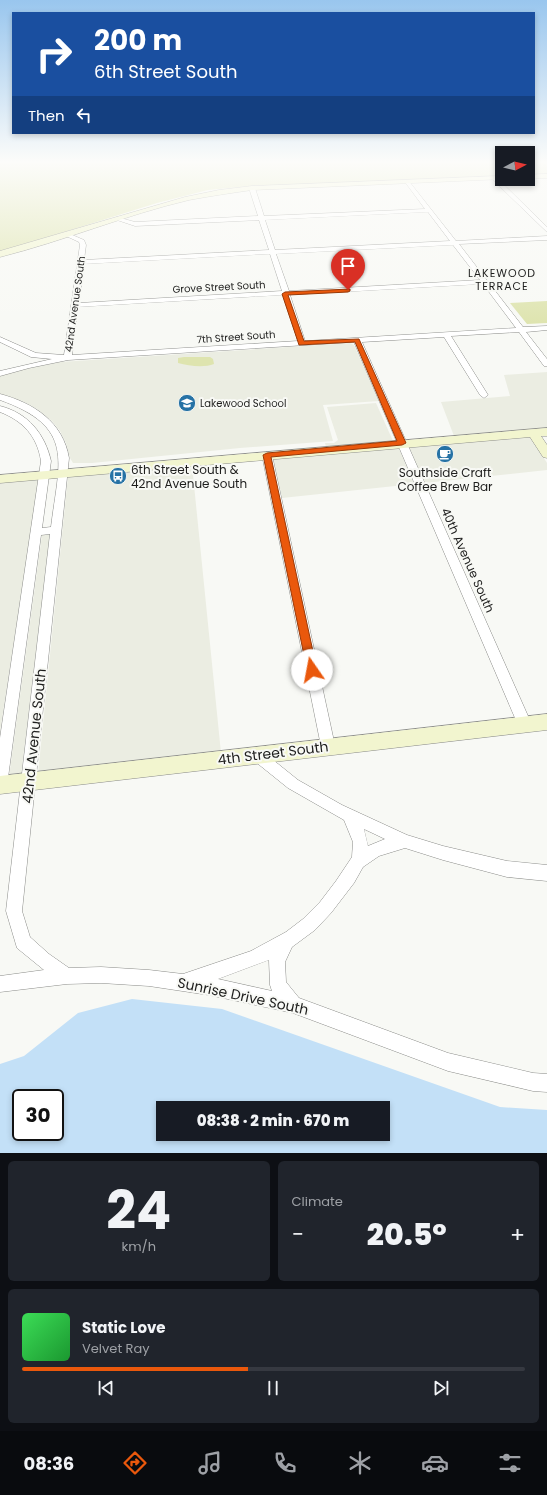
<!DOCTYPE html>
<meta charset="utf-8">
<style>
:root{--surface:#171b24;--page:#20242c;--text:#f1f3f6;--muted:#9ea1a6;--line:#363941;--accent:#ea580c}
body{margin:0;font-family:Poppins,sans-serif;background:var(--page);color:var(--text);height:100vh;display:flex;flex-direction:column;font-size:15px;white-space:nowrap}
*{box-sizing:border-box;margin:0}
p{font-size:13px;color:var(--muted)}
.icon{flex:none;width:22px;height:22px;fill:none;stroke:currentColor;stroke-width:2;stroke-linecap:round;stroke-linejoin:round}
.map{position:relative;height:1153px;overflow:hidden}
.panel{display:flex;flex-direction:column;gap:8px;padding:8px;background:#0d0f14;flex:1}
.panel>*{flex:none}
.banner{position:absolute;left:12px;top:12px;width:523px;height:122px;border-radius:0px;box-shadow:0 2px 6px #0003;background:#1a4fa0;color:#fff;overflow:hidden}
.needle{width:26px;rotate:83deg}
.fabs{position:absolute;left:495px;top:146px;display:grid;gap:8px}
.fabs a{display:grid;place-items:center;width:40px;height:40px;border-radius:0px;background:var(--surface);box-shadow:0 2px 6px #0003;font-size:20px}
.speed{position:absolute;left:12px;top:1089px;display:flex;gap:8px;font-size:20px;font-weight:700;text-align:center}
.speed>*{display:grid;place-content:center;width:52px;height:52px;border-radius:50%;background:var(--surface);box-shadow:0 2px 6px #0003;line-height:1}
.speed .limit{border:2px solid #111;border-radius:6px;background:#fff;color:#111}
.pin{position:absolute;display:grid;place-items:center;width:34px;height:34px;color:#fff;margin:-41px -17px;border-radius:50% 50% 50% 0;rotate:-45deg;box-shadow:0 0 4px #0007}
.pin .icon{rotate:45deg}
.me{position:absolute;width:44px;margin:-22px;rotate:348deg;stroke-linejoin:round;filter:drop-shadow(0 0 3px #0008)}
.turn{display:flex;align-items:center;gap:14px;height:84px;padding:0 16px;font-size:18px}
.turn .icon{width:52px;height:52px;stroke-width:2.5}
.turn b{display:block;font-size:28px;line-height:34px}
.then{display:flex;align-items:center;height:38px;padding:0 16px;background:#0003;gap:8px;font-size:15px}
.big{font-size:30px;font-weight:800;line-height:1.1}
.panel .card{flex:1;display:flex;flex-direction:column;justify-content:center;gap:6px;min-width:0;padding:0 14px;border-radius:6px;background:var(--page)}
.panel .dial{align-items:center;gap:0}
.dial b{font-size:52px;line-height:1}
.song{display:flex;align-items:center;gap:12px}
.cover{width:48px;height:48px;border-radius:6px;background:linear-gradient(135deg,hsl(130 70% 55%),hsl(130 70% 35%))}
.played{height:4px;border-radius:2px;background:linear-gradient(90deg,var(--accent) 45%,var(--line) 45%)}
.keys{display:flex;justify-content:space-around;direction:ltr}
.heat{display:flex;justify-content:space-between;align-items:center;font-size:22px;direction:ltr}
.panel .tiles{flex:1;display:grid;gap:8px;grid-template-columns:1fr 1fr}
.card:last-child{grid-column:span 2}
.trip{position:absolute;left:156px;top:1101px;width:234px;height:40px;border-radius:0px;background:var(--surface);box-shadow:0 2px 6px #0003;font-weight:800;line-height:40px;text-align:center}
.tab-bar{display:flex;height:64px;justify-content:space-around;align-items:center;background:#090b0e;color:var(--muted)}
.tab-bar .icon{width:28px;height:28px}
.tab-bar .selected{color:var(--accent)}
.tab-bar b{font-size:18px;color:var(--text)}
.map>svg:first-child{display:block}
.built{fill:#ebede2}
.green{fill:#dee4af}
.water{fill:#c3e0f7;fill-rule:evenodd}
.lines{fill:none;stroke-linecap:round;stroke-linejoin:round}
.street-casing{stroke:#8b8c89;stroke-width:1}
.secondary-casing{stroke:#8b8c89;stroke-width:1}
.street{fill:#fff;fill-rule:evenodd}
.secondary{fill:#f2f5cf;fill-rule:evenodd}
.route{fill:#ea580c;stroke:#983908}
.labels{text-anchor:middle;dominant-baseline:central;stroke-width:4;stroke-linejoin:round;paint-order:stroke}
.far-street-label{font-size:10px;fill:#1e1e1d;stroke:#f8f9f5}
.far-poi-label{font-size:10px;fill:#1e1e1d;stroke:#f8f9f5;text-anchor:start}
.far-neighbourhood-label{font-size:11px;letter-spacing:1px;fill:#1e1e1d;stroke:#f8f9f5}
.poi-label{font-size:12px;fill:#1e1e1d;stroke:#f8f9f5;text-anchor:start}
.street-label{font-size:12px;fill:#1e1e1d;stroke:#f8f9f5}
.near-street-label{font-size:14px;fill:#1e1e1d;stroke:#f8f9f5}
</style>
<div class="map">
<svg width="547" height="1153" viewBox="0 0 547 1153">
<rect width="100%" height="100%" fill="#f8f9f5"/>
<g class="built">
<path d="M350 343 354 345 379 401 323 405 333 441 240 448 92 463H73L70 458 66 443 60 431 52 421 37 409 22 401 0 394V376L16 371 60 362Z"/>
<path d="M547 372V429L454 436 441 402 510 396 504 375Z"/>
<path d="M376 403 393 441 326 447 325 443H334L338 440 327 407Z"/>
<path d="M530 436 547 463V470L425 483 408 445Z"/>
<path d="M398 446 414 484 282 498 273 457Z"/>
<path d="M192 465 221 753 38 774 68 476Z"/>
<path d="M39 478 0 732V482Z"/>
<path d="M50 534 21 776 9 777 42 535Z"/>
</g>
<g class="green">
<path d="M0 163H502V176L314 185H260L208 190 157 203 23 245 0 251Z"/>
<path d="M528 163H544L547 165V174L528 175Z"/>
<path d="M547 301V323L527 324 510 303Z"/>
<path d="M184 357H210L213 359 214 364C204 368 189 366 178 363V358Z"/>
</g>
<path class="water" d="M132 999 222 1009 500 1107 547 1110V1153H0V1064L24 1056 78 1013ZM21 1098H55V1132H21ZM163 1108H383V1134H163Z"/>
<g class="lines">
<defs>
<g id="street">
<path d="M492 177H496L547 227V232L492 179Z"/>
<path d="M408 180 456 241 547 236V240L459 244 523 327 547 326V330L526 332 547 359V366H544L519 332 451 336 488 395 484 398 480 395 444 337 362 342 532 725 530 729 525 731 520 729 518 725 354 342 68 360 29 368 0 376V371L52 359 31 357 0 342V337L36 353 64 355 80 245 79 242 66 236V234H70L84 240 86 245 84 260 269 250 259 220 135 226 114 219 117 217 135 222 258 216 249 188 252 186 255 188 264 216 425 209 405 182ZM428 212 450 241 275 250 265 220ZM453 245 480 280 289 291 276 254ZM270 254 282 291 79 303 84 264ZM483 284 516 328 305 341 290 295ZM283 295 298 341 72 355 78 307Z"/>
<path d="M0 394C34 403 63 422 69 458L22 911 30 937 49 954 69 968 101 967 149 970 183 974 251 951 286 932 303 919 320 902 336 881 352 857 353 842 344 820 288 788 252 759 250 755 252 751 257 749 262 751 298 780 342 805 407 835 443 846 507 861 547 865V881L507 877 443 860 405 848 379 856 363 867 354 883 331 913 315 930 292 947 285 962 286 982 299 998 448 1053 533 1073 547 1074V1092L533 1091 448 1071 293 1013 209 995 149 986 101 983 67 984 0 992V976L44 970 17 948 6 911 50 534 41 535 7 785 5 789 0 791V738L41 461C37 436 23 421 0 412V406C28 413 45 434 51 461L42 528 51 527C59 461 76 427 0 400ZM364 829 385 839 368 846ZM269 960 270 985 272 991 218 979Z"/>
<path d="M267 452 272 455 335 746 333 750 328 752 323 750 321 746 262 455Z"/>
</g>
<g id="secondary">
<path d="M547 174V178L528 179V175Z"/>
<path d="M502 176V179H504L252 190C231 193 210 196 189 200 125 215 64 241 0 257V251L185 197 219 190 252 186Z"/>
<path d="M547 428V436H541L547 445V458L543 457 530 437 0 483V475Z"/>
<path d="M547 714V730L0 794V776Z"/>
</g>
</defs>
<use href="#street" class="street-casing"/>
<use href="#secondary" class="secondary-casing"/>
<use href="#street" class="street"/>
<use href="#secondary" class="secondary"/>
</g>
<linearGradient id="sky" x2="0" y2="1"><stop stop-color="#99c6ee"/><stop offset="0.5" stop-color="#fcfcfa"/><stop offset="1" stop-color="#fcfcfa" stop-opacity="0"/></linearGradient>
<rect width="547" height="324" fill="url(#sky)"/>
<path class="route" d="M350 289V291L348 292 288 295 304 341 359 339 406 443 402 445 271 457 317 670 316 672H308L307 670 263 455 267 453 397 441 355 342 299 345 282 294 285 292Z"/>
<defs>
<symbol id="school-disc" viewBox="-11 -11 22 22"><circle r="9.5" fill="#2672a5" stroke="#f8f9f5"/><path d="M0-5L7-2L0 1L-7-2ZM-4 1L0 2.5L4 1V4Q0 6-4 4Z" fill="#fff"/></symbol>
<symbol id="cafe-disc" viewBox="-11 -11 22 22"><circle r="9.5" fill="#2672a5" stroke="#f8f9f5"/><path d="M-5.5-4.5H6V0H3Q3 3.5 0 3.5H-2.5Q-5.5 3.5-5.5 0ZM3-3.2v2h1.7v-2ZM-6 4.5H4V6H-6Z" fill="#fff"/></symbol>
<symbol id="bus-disc" viewBox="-11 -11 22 22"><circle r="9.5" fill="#2672a5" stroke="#f8f9f5"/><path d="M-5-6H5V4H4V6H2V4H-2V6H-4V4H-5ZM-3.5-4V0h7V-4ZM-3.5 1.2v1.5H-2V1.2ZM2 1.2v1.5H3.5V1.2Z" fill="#fff"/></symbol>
</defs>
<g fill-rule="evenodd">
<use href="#school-disc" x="177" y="393" width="20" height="20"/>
<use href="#cafe-disc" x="435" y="444" width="20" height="20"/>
<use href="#bus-disc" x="108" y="466" width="20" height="20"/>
</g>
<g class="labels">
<g class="far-street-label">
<text transform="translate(219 287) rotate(-3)">Grove Street South</text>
<text transform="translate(75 304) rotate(-82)">42nd Avenue South</text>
<text transform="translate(236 337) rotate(-4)">7th Street South</text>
</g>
<g class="far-poi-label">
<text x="200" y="403">Lakewood School</text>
</g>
<g class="far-neighbourhood-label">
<text x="502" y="273">LAKEWOOD<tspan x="502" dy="13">TERRACE</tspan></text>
</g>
<g class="poi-label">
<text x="131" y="469">6th Street South &amp;<tspan x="131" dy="14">42nd Avenue South</tspan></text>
<text x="445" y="472" text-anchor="middle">Southside Craft<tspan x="445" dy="14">Coffee Brew Bar</tspan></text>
</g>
<g class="street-label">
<text transform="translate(468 560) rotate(66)">40th Avenue South</text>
</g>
<g class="near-street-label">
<text transform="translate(34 736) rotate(-84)">42nd Avenue South</text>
<text transform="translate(273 753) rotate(-7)">4th Street South</text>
<text transform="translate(243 996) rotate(12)">Sunrise Drive South</text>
</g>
</g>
</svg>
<div class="fabs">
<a><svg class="needle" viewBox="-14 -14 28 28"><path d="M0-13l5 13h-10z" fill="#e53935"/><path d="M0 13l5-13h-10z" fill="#9ea1a6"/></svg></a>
</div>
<div class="speed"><div class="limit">30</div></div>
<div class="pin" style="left:348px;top:290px;background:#d93025"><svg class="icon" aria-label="arrive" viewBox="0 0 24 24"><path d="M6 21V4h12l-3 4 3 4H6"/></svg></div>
<svg class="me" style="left:312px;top:670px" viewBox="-20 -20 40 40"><circle r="19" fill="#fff"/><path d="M0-13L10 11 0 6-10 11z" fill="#ea580c"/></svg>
<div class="trip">08:38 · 2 min · 670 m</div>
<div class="banner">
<div class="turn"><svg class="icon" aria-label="right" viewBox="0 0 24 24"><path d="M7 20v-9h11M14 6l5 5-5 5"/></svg><div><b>200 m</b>6th Street South</div></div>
<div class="then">Then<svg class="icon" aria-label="left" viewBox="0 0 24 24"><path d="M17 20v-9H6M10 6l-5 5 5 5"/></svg></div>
</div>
</div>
<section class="panel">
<div class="tiles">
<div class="card dial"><b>24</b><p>km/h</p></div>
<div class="card"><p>Climate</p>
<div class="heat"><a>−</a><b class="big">20.5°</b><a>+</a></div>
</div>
<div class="card">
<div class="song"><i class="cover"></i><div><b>Static Love</b><p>Velvet Ray</p></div></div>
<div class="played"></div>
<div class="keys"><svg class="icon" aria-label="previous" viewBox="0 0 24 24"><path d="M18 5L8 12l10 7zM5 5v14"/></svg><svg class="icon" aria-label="pause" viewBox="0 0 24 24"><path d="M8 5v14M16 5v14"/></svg><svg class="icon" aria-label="next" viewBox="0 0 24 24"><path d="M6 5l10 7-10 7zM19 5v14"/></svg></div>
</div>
</div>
</section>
<nav class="tab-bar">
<b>08:36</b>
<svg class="icon selected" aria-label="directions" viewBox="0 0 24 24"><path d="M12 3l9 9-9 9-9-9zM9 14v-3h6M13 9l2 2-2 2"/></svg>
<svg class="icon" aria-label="music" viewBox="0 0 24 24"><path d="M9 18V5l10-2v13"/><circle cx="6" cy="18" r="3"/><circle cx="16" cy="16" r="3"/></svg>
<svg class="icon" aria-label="phone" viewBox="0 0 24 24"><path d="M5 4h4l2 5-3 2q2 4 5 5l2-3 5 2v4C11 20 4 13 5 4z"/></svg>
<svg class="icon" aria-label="climate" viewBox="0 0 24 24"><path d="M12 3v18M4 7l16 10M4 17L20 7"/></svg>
<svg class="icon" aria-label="car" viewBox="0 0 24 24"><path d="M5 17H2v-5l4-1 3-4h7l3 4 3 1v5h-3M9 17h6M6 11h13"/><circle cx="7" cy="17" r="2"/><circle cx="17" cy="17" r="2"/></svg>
<svg class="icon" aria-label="filters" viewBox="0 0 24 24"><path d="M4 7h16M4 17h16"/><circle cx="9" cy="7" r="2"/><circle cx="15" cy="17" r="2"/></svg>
</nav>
